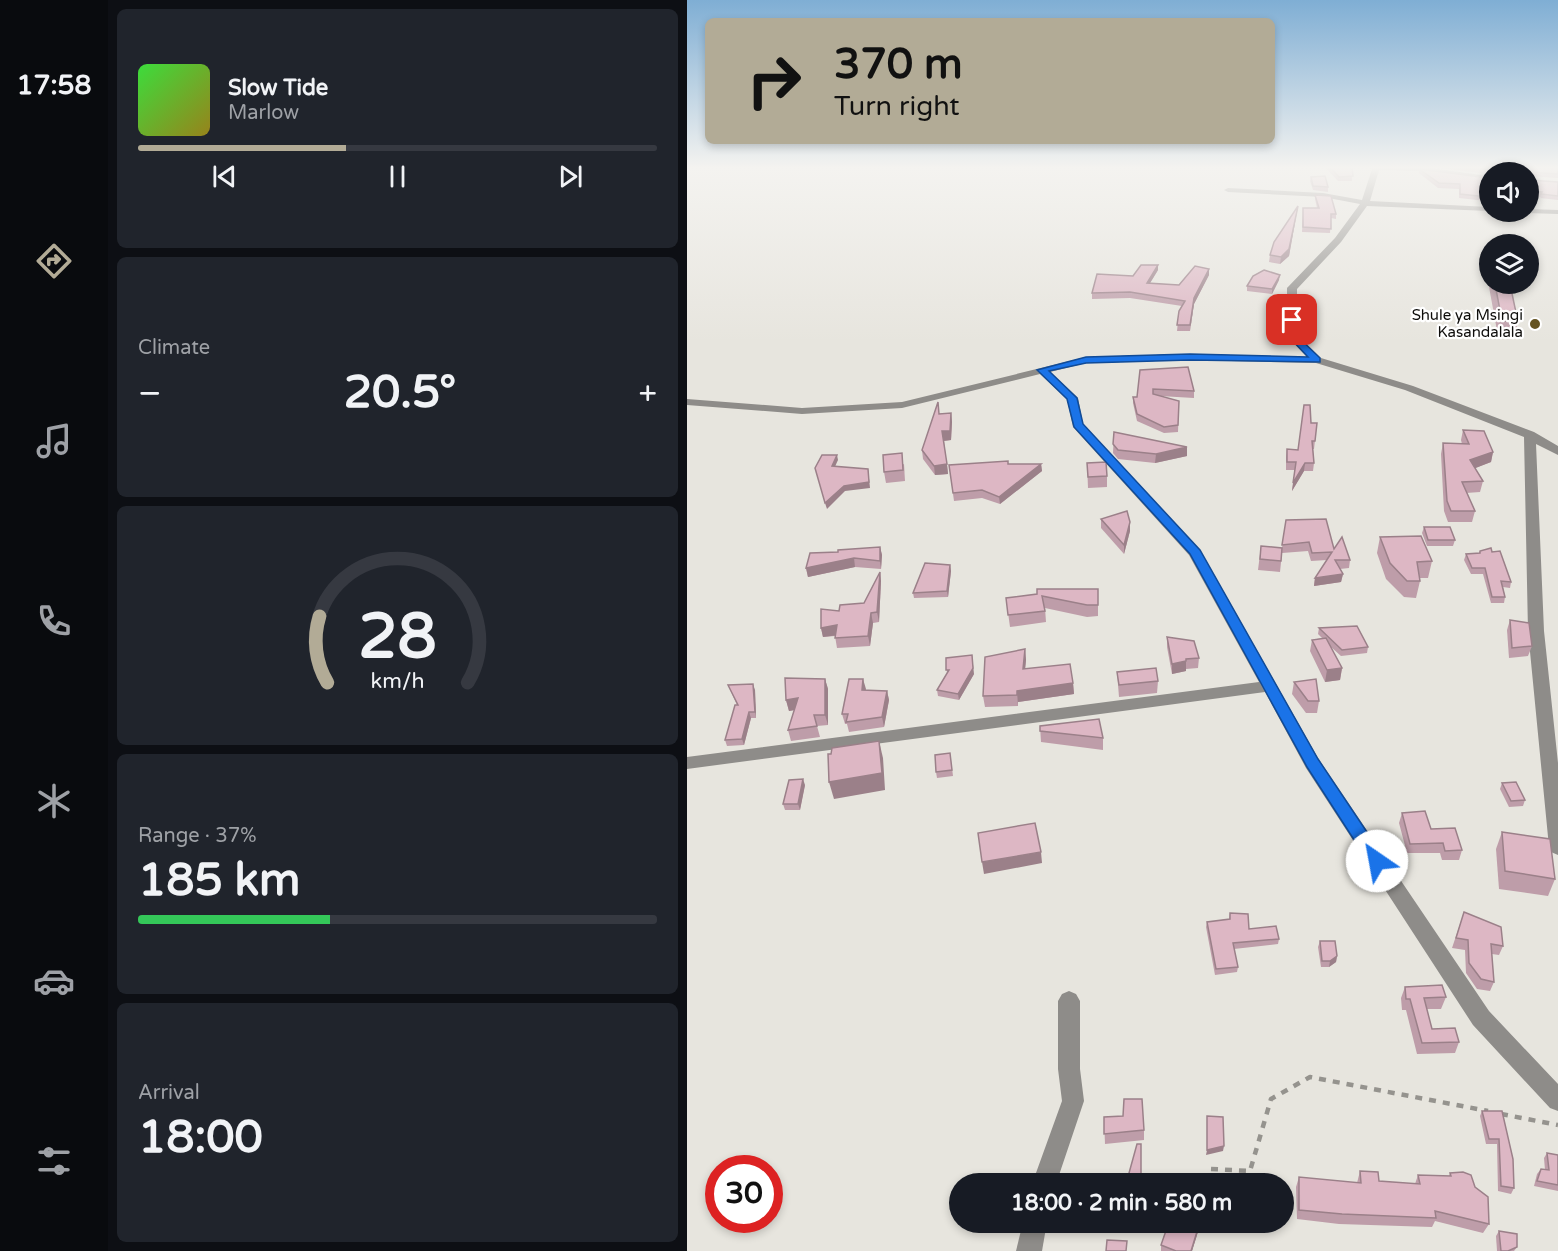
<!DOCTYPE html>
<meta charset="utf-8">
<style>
:root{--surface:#171b24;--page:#20242c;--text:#f1f3f6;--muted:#9ea1a6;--line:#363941;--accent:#b2ab96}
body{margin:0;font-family:"Varela Round",sans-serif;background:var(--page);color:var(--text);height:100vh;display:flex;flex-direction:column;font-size:22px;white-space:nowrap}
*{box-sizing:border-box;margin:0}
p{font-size:20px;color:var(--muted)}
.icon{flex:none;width:33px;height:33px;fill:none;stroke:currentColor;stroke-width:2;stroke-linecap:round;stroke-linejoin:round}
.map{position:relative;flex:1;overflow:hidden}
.details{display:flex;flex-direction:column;gap:9px;padding:9px;background:#0d0f14;width:579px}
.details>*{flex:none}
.top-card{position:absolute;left:18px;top:18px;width:570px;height:126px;border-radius:9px;box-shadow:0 3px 9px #0003;background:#b2ab96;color:#111;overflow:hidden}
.buttons{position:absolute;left:792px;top:162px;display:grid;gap:12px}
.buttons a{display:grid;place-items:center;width:60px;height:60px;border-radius:50%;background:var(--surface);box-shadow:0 3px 9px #0003;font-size:30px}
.speed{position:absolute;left:18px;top:1155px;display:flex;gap:12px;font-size:30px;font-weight:700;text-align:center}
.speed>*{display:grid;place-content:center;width:78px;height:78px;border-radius:50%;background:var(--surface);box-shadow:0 3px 9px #0003;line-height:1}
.speed .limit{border:9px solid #d22;background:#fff;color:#111}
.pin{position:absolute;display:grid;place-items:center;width:51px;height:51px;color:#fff;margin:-26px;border-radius:12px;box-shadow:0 3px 9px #0006}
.me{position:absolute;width:66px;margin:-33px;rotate:327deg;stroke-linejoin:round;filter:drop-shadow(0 0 4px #0008)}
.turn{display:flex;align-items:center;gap:21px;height:126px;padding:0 30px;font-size:27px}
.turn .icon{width:78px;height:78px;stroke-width:2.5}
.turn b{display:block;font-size:42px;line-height:51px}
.big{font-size:45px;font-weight:700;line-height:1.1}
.details .tile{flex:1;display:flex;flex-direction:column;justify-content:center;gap:9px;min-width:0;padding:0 21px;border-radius:9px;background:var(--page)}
.details .dial{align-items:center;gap:0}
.dial svg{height:156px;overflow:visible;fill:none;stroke:var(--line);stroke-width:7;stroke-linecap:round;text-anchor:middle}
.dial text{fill:var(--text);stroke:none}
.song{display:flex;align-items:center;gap:18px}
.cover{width:72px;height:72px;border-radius:9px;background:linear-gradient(135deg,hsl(120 70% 55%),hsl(50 70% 35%))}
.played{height:6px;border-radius:3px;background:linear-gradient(90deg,var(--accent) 40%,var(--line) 40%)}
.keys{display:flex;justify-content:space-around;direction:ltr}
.heat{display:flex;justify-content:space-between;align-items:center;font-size:33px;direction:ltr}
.charge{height:9px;border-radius:4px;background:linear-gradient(90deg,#34c759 37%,var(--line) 0)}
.trip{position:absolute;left:262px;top:1173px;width:345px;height:60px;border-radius:30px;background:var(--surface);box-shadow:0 3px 9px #0003;font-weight:700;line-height:60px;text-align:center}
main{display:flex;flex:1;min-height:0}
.tabs{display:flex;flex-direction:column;width:108px;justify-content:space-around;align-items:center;background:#090b0e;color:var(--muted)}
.tabs .icon{width:42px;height:42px}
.tabs .selected{color:var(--accent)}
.tabs b{font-size:27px;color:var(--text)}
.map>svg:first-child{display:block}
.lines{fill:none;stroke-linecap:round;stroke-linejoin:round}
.path{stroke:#95938e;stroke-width:4.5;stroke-dasharray:7 7;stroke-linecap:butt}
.minor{fill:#8e8c89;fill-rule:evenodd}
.wall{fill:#be9da9}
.shaded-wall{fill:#9b8089}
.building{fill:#ddb7c4;stroke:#9b8089;stroke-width:1.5}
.route{fill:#1a73e8;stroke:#114b97;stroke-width:1.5}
.poi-dot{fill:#655321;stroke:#fff;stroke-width:2}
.labels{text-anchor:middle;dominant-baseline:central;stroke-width:4.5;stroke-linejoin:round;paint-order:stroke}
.far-poi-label{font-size:15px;fill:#0e0d0b;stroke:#fff;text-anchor:end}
</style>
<main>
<nav class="tabs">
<b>17:58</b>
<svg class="icon selected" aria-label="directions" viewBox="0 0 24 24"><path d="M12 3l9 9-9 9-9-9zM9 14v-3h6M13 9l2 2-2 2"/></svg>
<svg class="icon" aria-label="music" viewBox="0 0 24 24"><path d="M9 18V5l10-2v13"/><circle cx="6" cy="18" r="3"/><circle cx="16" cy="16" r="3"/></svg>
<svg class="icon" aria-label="phone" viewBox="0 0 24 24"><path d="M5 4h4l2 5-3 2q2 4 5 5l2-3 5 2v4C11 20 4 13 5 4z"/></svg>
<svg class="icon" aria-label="climate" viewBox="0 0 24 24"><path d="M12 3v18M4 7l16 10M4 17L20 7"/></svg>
<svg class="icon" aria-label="car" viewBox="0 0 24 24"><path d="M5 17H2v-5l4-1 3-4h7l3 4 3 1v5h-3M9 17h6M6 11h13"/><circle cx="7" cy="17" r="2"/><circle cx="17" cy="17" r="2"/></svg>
<svg class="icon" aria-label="filters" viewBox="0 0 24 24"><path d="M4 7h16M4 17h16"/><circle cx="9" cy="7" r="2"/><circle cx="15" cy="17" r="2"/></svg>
</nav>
<section class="details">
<div class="tile">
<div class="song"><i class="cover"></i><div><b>Slow Tide</b><p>Marlow</p></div></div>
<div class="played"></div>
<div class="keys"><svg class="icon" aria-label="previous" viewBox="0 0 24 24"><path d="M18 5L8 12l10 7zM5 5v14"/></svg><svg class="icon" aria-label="pause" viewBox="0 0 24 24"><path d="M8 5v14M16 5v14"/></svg><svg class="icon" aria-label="next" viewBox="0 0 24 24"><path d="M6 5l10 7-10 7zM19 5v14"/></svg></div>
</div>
<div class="tile"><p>Climate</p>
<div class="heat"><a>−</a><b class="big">20.5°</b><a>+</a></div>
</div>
<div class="tile dial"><svg viewBox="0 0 100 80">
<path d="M14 69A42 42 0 1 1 86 69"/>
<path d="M14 69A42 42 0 0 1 10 35" stroke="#b2ab96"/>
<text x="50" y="56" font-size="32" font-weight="700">28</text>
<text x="50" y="72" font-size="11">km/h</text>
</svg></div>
<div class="tile"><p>Range · 37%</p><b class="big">185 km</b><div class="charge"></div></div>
<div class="tile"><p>Arrival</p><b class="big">18:00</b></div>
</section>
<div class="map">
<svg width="871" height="1251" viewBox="0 0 871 1251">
<rect width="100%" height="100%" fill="#e7e5de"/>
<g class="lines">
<g class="path">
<path d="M814 1114 871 1125"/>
<path d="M524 1169 563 1171 584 1099 623 1077 801 1111"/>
</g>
<g class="minor">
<path d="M686 166 735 167 802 176V180L735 171 692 170 683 201 802 207V211L680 206 654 242 610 289V335L634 358 726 386 847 432 871 446V455L849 444 857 631 871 763V855L864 852 862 847 841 631 837 437 718 390 629 363 503 360 399 363 363 372 391 398 396 424 513 550 631 758 802 1011 871 1084V1111L863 1108 786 1025 619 768 578 692 0 769V757L572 682 502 555 386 427 380 399 353 374 215 408 115 414 0 405V399L115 408 215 402 399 357 503 354 620 357 600 336V288L648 238 673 204 636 197 541 192 537 190 541 188 636 193 675 200Z"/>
<path d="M842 209 871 210V214L839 213Z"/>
<path d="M382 991 389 994 393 1001V1069L397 1101 369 1184H345L375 1101 371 1069V1001L375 994Z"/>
<path d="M336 1222H360L355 1251H329Z"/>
</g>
</g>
<g class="wall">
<path d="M637 166H665V181H651Z"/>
<path d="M736 166H871V178L842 176V177V172H802V174Z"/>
<path d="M732 169 802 178V203H799V201L772 198V189L751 188 732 173Z"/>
<path d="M624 177 641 187V192L626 190 623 181Z"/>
<path d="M842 178 843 180 871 182V200L853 198 854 197 842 196Z"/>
<path d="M628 195 649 214V219L644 218 643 233 615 232 616 212 630 208 628 199Z"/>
<path d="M611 206 602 256 593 264 582 262 583 255Z"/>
<path d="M802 266V284H823L831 322 827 337 811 336 800 276Z"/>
<path d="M522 269V275L507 304 503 331H490L492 311 495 306 443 298 405 299V293L446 276 471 270 463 283 492 285Z"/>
<path d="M592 280 585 294 560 291V286Z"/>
<path d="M453 370 507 391V398L473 396 492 401 491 432 477 433 450 421 446 403V397H450Z"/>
<path d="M264 413 265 422 264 440 257 441 261 474 248 475 236 459 235 450 252 414Z"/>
<path d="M624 423H630L627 449H626L627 463 626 471H617L605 491 608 470H599V457L600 449 611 450Z"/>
<path d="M776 430 806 452 804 462 788 468 796 481 793 492 779 493 788 511 785 522H761L757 511 754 454 756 443 775 444 774 440Z"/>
<path d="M427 432 500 456 468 463 431 459 426 453Z"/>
<path d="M400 463 420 476V487L401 488Z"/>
<path d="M217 464 218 481 199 483 197 472Z"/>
<path d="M321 464H354L355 471 313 504 295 498 267 501 262 465Z"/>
<path d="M414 519 443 531 437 554 414 528Z"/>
<path d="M599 520 647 549 663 560 662 568 653 569 656 574 654 582 627 586 628 578 640 560 624 561 621 551 595 553 593 572 571 570 574 546 595 548Z"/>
<path d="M737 527 768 540 766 546H740L735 533Z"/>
<path d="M693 537 745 561 741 578H732L733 581 729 598 717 597 699 579 690 553Z"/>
<path d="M193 547 195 555 194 569 168 567 121 577 119 568 151 552Z"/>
<path d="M793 551 805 552 824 582 823 588 816 587 818 597 817 603H804L796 574H784L777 560 779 554 792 553Z"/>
<path d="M263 565 264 571 261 597 227 598 226 593Z"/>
<path d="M193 572 194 581 192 622 186 623 183 646 150 648 148 636 136 637 134 628 152 611 177 603Z"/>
<path d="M411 589V616L400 617 358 608 359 622 323 627 319 598Z"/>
<path d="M823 620 845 646 841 656 822 658 820 630Z"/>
<path d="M632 628 681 647 680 653 654 656 644 647 655 668 653 680 638 682 623 651 625 640 635 638 631 634Z"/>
<path d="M480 637 512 658 511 668 499 669V671L485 674 480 647Z"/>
<path d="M338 649 339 660 338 669 386 683 387 694 331 702V706L298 707 296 696Z"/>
<path d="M259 658 287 674 272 700 251 696 250 690 260 674Z"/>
<path d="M430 672 471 681 470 693 432 697Z"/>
<path d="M138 679 141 689V725L130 726 133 737 104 741 101 730 107 710 102 711 99 700Z"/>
<path d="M176 679 178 690 200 691 202 700 197 727 162 732 160 724H158L155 714Z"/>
<path d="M607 682 632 701 630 713H619L605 694Z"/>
<path d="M41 685 68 690 69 718H64L57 745 40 746 38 740 50 705Z"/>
<path d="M353 726 416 738V750L354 742Z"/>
<path d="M263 753 266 776 250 778 249 772Z"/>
<path d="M815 783 838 800 836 806 822 807 813 789Z"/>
<path d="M118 785 113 810H98L96 804Z"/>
<path d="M715 813 775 850 772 860H755L753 853H720L712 823Z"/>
<path d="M815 832 868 879 861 896 812 889 809 849Z"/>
<path d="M777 912 816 946 812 955 805 954 807 982 803 991 790 989 779 973 778 950 765 948Z"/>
<path d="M543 913 562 929 592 939 591 944 547 949 551 967 550 972 528 975 519 927 520 922 542 919Z"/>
<path d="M633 941 650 956 649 962 642 967H634L631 947Z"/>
<path d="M718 987 759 997 754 1009H740L745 1029 772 1042 768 1053 730 1054 719 1010H715L714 998Z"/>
<path d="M795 1111H815L827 1188 824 1194 811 1191 810 1144H799L793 1116Z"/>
<path d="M417 1117 457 1130V1140L418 1144Z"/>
<path d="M860 1153 871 1155V1191L847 1186 850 1174 854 1169 858 1170 857 1158Z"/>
<path d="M673 1171 692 1181 728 1184 731 1175 762 1176 763 1173 788 1187 802 1224 796 1233 748 1221 745 1227 652 1224 610 1219 609 1187 612 1177 670 1183Z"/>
<path d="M482 1222H514L505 1251H474V1245Z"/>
<path d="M812 1231 830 1247 827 1251H810L809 1236Z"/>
</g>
<g class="shaded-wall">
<path d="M611 206 602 256 593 264 594 257Z"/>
<path d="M471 265V270L460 288V283Z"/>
<path d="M522 269V275L507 304 503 331 507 298Z"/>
<path d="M593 275 592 280 585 294V289Z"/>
<path d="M264 413 265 422 264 440 256 441 255 431Z"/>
<path d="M500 447V456L468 463 469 454Z"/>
<path d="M806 452 804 462 781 471 783 460Z"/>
<path d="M150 455 151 460 146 471 145 466Z"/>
<path d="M618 463 617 471 605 491 606 483Z"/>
<path d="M260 464 261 474 248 475 247 466Z"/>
<path d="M354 464 355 471 313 504 312 497Z"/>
<path d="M181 469 183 488 158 491 140 509 138 503 157 486Z"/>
<path d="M443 522V531L437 554V545Z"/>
<path d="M193 547 195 555 194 569 193 561Z"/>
<path d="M167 558 168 567 121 577 119 568Z"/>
<path d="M263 565 264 571 261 597 260 591Z"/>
<path d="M193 572 194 581 192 622 190 612Z"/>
<path d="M656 574 654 582 627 586 628 578Z"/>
<path d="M184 613 186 623 183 646 181 636Z"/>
<path d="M150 625 152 635 136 637 134 628Z"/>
<path d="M338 649 339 660 337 680 336 669Z"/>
<path d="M285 655 287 674 272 700 271 694Z"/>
<path d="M499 661V671L485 674V664Z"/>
<path d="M655 668 653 680 638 682 640 670Z"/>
<path d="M138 679 141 689V725L138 715Z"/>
<path d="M176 679 179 689 177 700 175 690Z"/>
<path d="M386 683 387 694 331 702V706L330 691Z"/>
<path d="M66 684 68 690 69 718 68 712Z"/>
<path d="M200 691 202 700 197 727 195 717Z"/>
<path d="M111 698 114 709 102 711 99 700Z"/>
<path d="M62 712 64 718 57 745 55 739Z"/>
<path d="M192 741 196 758 198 790 147 799 142 782Z"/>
<path d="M116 779 118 785 113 810 111 804Z"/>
<path d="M354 852 355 863 297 874 295 862Z"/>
<path d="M650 956 649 962 642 967 643 961Z"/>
<path d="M537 1146 536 1151 519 1155 520 1150Z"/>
<path d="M513 1222H514L505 1251H504Z"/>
</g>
<g class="building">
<path d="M642 166H665L666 176 652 177Z"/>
<path d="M772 166H871V174L843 172 842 176V172H805V170Z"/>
<path d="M732 169 802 178V199H800V197L773 194V184L752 183Z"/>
<path d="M638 176 641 187 626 186 624 177Z"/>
<path d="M842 178 843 180 871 182V196L854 194 855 192 842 191Z"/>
<path d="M628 195 644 196 649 214H644V229L616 227V208H632Z"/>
<path d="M611 206 602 249 594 257 583 255 587 242Z"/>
<path d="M454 265H471L460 283 492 285 508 266 522 269 507 298 503 325H490L492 311 498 301 443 292 405 293 410 274 446 276Z"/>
<path d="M577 270 593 275 585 289 560 286 566 276Z"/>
<path d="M808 284H823L831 322 815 321Z"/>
<path d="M501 367 507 391 466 389V394L492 401 491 425 477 427 450 414 446 397H450L453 370Z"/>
<path d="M251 402 252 414 264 413 263 431H255L260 464 247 466 235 450Z"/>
<path d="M617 405H623L624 423H630L628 441H625L627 463H618L606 483 609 462H600V449L611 450Z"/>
<path d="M776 430 797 431 806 452 783 460 796 481 775 482 788 511H764L760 501 756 443 782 444Z"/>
<path d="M427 432 500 447 469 454 431 450 426 444Z"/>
<path d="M215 453 216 470 197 472 196 455Z"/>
<path d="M135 455H150L145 466 181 469 182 482 157 486 138 503 128 468Z"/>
<path d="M321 461V464H354L312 497 295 490 266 493 262 465Z"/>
<path d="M419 462 420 476 401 477 400 463Z"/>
<path d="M440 511 443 522 437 545 414 519Z"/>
<path d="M639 519 647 549 655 537 663 560H648L656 574 628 578 645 552 625 553 622 542 595 545 599 520Z"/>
<path d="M737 527H763L768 540H741Z"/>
<path d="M734 536 745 561 730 562 733 581H720L703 563 693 537Z"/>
<path d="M574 546 595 548 594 561 573 559Z"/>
<path d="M193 547V561L167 558 119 568 123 553 151 552V550Z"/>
<path d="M804 548 805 552 813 551 824 582 814 581 818 597H805L798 568H785L779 554 793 553V551Z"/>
<path d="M238 563 263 565 260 591 226 593Z"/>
<path d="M193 572 190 612 184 613 181 636 148 638 150 625 134 628V609L152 611 153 605 177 603Z"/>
<path d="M350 589H411V605H400L355 596 358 611 321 615 319 598 350 594Z"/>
<path d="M823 620 842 623 845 646 825 648Z"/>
<path d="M670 626 681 647 655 650 632 628Z"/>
<path d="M480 637 507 641 512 658 499 659V661L485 664Z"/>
<path d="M639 638 655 668 640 670 625 640Z"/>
<path d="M338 649 336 669 383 664 386 683 330 691V695L296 696 298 657Z"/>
<path d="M285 655 286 668 271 694 250 690 262 670H259V658Z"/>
<path d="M469 668 471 681 432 685 430 672Z"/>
<path d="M98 678 138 679V715H127L130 726 101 730 111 698 99 700Z"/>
<path d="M162 679H176L175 690 200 691 195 717 159 722 161 714H155Z"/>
<path d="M629 679 632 701H621L607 682Z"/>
<path d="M66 684 68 712H62L55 739 38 740 48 705H51L41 685Z"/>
<path d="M412 719 416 738 353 731V726Z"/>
<path d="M192 741 195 773 142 782 141 754H144L145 748Z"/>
<path d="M263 753 265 770 249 772 248 755Z"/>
<path d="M116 779 111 804H96L102 780Z"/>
<path d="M829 782 838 800 824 801 815 783Z"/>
<path d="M738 811 744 829 768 828 775 850 758 851 756 843 723 844 715 813Z"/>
<path d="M348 823 354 852 295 862 291 833Z"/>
<path d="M815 832 863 839 868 879 818 871Z"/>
<path d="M777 912 814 927 816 946 804 944 807 982 794 979 782 963 781 940 769 938Z"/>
<path d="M543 913 561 914 562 929 589 926 592 939 546 943 551 967 529 969 520 922 543 919Z"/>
<path d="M633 941H648L650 956 643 961H635Z"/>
<path d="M755 985 759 997 737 998 745 1029 768 1028 772 1042 735 1043 723 999H719L718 987Z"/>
<path d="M437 1099H455L457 1130 417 1134V1117L436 1116Z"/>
<path d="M795 1111H815L826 1159 827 1188 814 1186 812 1139H802Z"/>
<path d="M520 1116 536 1117 537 1146 520 1150Z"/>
<path d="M450 1144H454V1184H439Z"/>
<path d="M860 1153 871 1155V1185L850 1181 854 1169 862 1170Z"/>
<path d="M673 1171 691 1172 692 1181 733 1184 731 1175 764 1176 763 1173 776 1172 784 1175 788 1187 801 1197 802 1224 748 1211 749 1218 655 1214 612 1210V1177L674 1183Z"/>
<path d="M482 1222H513L504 1251H489L474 1245Z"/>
<path d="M812 1231 830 1234V1247L821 1251H814Z"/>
<path d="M420 1240 440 1241 439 1251H419Z"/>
</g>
<linearGradient id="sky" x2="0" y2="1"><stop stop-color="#7faed4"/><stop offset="0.49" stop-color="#f4f3f0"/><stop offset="1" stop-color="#f4f3f0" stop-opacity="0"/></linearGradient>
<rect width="871" height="342" fill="url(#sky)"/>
<path class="route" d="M602 318H609L610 336 633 358V362L503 360 399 363 362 371 390 398 396 424 513 550 631 759 696 856 699 861 696 866 690 868 684 866 620 767 503 554 387 427 380 399 350 370 399 357 503 354 621 357 601 336Z"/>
<circle class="poi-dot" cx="848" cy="324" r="6"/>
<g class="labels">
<g class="far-poi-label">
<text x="836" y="315">Shule ya Msingi<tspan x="836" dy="17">Kasandalala</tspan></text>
</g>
</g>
</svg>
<div class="buttons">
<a><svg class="icon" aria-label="sound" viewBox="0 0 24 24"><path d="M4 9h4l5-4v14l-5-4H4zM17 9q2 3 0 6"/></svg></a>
<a><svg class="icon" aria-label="layers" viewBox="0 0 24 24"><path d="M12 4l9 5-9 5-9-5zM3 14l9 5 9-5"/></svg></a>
</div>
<div class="speed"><div class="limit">30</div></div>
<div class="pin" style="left:605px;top:320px;background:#d93025"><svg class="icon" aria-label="arrive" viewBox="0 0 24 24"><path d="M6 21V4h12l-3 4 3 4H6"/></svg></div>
<svg class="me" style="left:690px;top:861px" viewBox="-20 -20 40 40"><circle r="19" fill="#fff"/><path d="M0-13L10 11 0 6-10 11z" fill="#1a73e8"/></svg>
<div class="trip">18:00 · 2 min · 580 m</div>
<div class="top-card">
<div class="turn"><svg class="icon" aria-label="right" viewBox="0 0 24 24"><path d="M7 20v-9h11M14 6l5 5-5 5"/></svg><div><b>370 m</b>Turn right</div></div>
</div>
</div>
</main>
